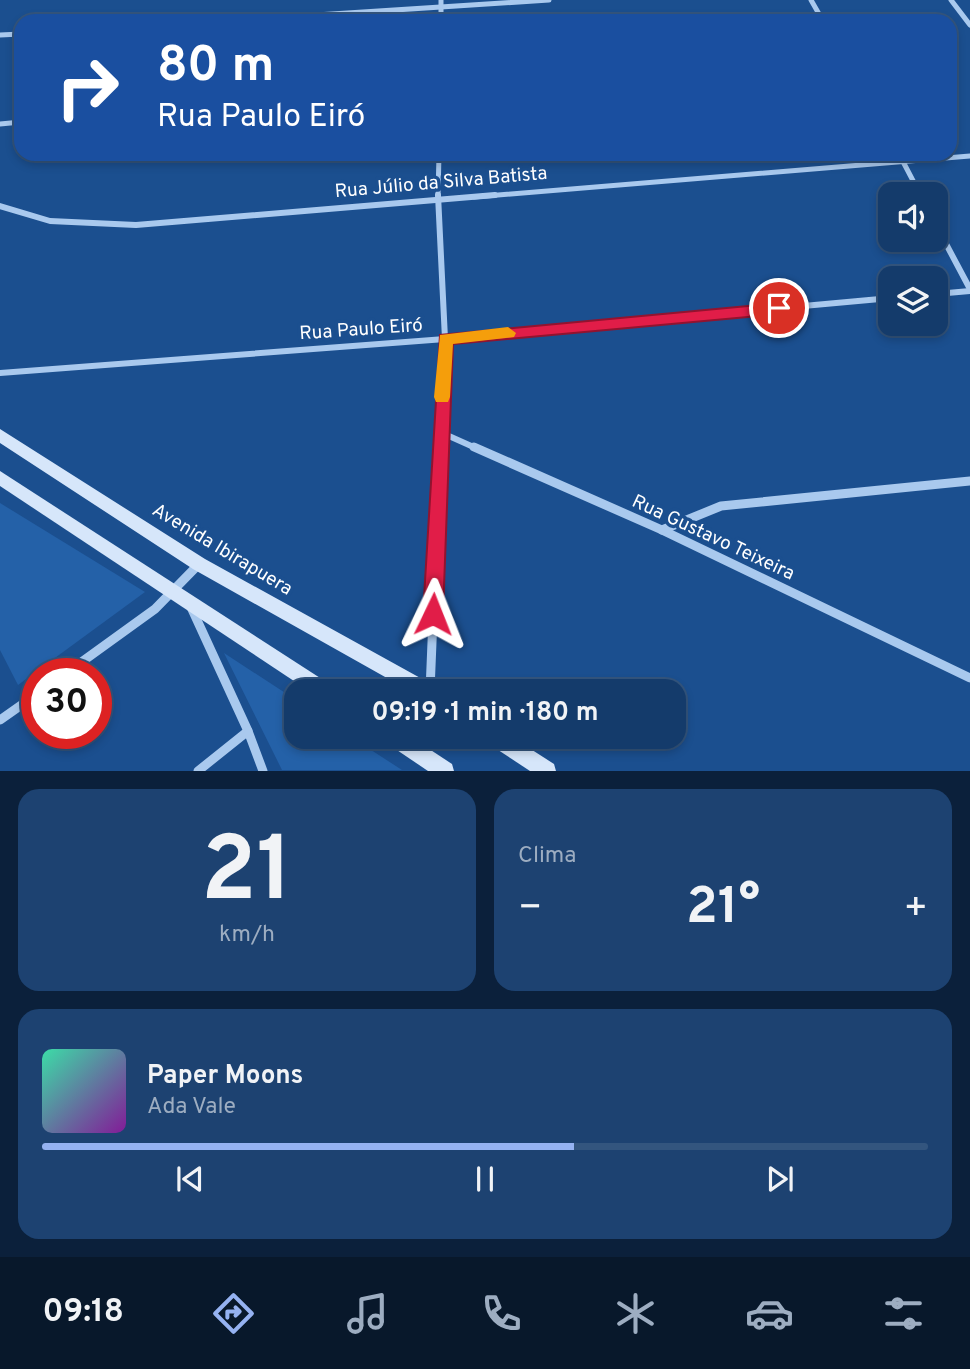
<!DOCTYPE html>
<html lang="pt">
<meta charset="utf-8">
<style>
:root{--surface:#143b6b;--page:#1d4271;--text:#f1f3f6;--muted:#9dadc1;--line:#33557e;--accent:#95b2f1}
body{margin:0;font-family:Overpass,sans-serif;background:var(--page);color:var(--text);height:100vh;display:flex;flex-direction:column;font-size:26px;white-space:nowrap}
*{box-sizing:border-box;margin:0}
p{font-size:23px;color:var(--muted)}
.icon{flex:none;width:38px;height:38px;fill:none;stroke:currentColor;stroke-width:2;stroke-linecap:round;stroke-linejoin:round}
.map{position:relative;height:771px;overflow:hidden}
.side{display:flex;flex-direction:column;gap:18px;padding:18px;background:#0b203b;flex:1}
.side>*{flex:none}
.top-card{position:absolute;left:14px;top:14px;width:943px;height:147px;border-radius:21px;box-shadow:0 4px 10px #0003,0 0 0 2px var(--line);background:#1a4fa0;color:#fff;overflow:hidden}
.fabs{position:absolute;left:878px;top:182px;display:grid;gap:14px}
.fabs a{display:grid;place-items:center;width:70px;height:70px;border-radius:14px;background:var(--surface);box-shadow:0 4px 10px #0003,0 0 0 2px var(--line);font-size:35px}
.speed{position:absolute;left:21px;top:658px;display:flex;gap:14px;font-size:35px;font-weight:700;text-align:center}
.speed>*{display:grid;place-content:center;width:91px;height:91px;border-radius:50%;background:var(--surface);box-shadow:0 4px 10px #0003,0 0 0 2px var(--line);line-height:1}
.speed .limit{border:10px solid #d22;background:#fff;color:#111}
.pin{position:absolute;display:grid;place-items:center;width:60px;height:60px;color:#fff;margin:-30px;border:4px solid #fff;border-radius:50%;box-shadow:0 2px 7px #0007}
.me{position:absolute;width:77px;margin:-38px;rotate:2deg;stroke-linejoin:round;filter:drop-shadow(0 0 5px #0008)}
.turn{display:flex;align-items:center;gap:24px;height:147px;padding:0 28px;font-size:32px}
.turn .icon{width:91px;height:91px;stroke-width:2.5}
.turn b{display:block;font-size:49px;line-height:60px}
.big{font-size:52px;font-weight:700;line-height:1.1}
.side .tile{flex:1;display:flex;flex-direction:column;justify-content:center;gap:10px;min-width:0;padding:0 24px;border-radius:21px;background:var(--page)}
.side .dial{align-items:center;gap:0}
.dial b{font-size:91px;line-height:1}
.song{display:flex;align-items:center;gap:21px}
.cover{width:84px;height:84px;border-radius:10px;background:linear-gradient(135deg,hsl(160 70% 55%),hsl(290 70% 35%))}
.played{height:7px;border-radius:4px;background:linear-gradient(90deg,var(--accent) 60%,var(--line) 60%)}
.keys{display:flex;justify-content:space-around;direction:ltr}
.heat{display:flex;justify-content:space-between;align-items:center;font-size:38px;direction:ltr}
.side .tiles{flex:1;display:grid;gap:18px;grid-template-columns:1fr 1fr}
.tile:last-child{grid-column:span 2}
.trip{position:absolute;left:284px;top:679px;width:402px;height:70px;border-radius:21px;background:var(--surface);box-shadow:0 4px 10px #0003,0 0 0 2px var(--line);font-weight:700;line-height:70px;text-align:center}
.tabs{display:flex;height:112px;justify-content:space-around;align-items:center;background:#08182b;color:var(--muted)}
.tabs .icon{width:49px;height:49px}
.tabs .current{color:var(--accent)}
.tabs b{font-size:32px;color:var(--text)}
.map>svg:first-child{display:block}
.green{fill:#2461a8}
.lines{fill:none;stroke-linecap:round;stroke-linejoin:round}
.street-far2{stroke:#a9c9ee;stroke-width:5}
.street-far1{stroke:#a9c9ee;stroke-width:6}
.street{stroke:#a9c9ee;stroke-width:9}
.secondary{fill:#d6e6fa;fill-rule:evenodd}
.route{fill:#e11d48;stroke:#92132f;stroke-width:2}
.slow{fill:#f59e0b}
.labels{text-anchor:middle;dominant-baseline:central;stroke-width:7;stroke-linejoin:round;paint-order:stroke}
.street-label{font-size:19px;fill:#fff;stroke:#1b4f8f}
</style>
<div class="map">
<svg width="970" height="771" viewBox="0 0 970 771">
<rect width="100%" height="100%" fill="#1b4f8f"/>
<g class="green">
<path d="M0 503 145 592 18 685 0 650Z"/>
<path d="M224 653 296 700V737H351L402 770H282Z"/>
</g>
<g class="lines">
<g class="street-far2">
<path d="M441 0V21"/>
<path d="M811 0 823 21"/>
<path d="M951 0 970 25"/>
<path d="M225 21 549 0"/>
<path d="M0 35 21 34"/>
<path d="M0 124 21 122"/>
<path d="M899 154 920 194"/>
<path d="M438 197 439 154"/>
<path d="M474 197 970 156"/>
</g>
<g class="street-far1">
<path d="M438 195 445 339 440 449"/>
<path d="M0 206 50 221 136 225 495 195"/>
<path d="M936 225 970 289"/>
<path d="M936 294 970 291"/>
<path d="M0 373 445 339 891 298"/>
<path d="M440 432 478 449"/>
</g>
<g class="street">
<path d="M474 447 662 530 970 678"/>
<path d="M662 530 721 506 970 481"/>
<path d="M191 607 248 731 263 771"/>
<path d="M65 674 155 609 198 565"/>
<path d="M430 691 440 447"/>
<path d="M0 720 37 694"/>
<path d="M198 771 248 731"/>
</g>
<g class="secondary">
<path d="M0 429 205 559 433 685 436 691H410L193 569 0 443Z"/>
<path d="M0 471 331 685 334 691H309L0 486Z"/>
<path d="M386 737H411L452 764 454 771H428L388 744Z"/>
<path d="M487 737H512L554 764 556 771H530L489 744Z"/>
</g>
</g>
<path class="route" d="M779 303 787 308 779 314 453 344 443 614 440 620 433 623 426 620 423 614 440 335Z"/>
<path class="slow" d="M508 327 516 333 514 337 453 344 450 397 448 402H436L434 397 440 335Z"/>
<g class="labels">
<g class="street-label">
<text transform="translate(441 183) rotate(-5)">Rua Júlio da Silva Batista</text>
<text transform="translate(361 330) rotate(-4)">Rua Paulo Eiró</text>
<text transform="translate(713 538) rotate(25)">Rua Gustavo Teixeira</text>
<text transform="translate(222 550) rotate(31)">Avenida Ibirapuera</text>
</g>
</g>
</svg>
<div class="fabs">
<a><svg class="icon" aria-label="sound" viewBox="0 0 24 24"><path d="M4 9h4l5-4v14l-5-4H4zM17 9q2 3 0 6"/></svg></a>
<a><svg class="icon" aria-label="layers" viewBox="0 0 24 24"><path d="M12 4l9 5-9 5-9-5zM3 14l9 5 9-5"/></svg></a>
</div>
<div class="speed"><div class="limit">30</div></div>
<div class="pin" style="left:779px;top:308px;background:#d93025"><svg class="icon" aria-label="arrive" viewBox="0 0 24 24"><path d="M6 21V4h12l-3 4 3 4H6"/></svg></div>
<svg class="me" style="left:433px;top:614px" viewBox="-20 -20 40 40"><path d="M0-17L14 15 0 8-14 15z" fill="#e11d48" stroke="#fff" stroke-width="4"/></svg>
<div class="trip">09:19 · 1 min · 180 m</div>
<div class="top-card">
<div class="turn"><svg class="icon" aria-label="right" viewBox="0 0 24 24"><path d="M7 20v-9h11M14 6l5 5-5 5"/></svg><div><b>80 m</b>Rua Paulo Eiró</div></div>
</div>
</div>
<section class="side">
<div class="tiles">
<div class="tile dial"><b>21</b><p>km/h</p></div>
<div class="tile"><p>Clima</p>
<div class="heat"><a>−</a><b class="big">21°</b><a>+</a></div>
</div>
<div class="tile">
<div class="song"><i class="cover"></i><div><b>Paper Moons</b><p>Ada Vale</p></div></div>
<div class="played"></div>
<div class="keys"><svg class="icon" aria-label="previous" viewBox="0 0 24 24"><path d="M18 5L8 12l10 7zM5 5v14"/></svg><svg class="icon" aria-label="pause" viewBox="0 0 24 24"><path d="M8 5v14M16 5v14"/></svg><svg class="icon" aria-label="next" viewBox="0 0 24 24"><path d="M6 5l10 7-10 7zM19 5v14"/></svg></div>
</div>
</div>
</section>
<nav class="tabs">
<b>09:18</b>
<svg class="icon current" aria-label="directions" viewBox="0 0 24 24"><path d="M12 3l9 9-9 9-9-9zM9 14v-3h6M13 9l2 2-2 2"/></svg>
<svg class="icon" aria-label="music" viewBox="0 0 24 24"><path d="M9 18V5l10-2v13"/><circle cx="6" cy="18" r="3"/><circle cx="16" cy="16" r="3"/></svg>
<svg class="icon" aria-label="phone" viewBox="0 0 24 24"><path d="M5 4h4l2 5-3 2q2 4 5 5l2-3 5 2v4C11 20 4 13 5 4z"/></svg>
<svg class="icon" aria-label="climate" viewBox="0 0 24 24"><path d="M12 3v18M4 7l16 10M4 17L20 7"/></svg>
<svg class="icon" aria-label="car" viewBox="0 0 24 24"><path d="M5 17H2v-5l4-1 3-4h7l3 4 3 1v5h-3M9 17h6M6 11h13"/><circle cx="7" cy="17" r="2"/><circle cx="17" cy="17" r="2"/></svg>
<svg class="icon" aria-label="filters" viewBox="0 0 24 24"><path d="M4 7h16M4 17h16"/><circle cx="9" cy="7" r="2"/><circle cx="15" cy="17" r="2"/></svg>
</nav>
